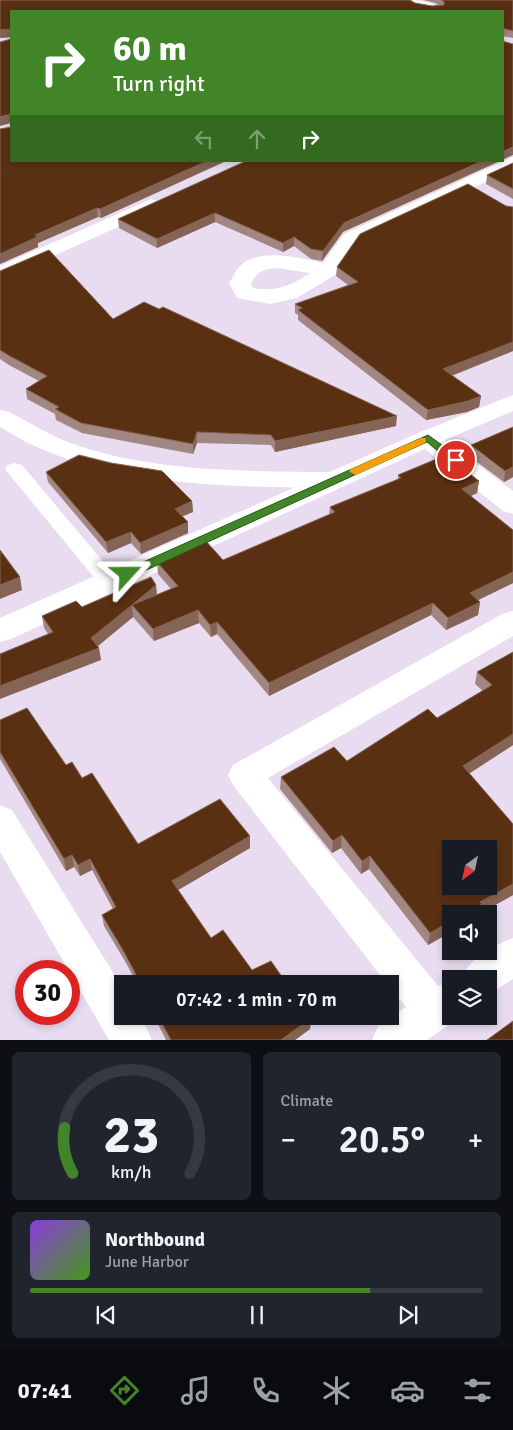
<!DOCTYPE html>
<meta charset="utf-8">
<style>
:root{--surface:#171b24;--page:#20242c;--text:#f1f3f6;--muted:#9ea1a6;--line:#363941;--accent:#418528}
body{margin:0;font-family:Signika,sans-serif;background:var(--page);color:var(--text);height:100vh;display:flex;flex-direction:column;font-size:19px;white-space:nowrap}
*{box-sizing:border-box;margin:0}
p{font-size:16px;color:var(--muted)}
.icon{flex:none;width:28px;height:28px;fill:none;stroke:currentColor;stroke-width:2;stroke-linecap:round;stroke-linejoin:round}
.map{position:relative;height:1040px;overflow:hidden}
.drawer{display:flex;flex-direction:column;gap:12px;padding:12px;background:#0d0f14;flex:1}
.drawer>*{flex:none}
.top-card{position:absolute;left:10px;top:10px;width:494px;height:152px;border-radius:0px;box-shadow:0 2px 8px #0003;background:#418528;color:#fff;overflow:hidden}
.needle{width:32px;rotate:213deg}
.buttons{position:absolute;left:442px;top:840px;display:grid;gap:10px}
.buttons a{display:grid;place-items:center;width:55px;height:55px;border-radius:0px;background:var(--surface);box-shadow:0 2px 8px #0003;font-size:25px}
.speed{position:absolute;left:15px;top:960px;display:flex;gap:10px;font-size:25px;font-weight:700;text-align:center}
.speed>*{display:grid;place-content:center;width:65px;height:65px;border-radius:50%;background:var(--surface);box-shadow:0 2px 8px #0003;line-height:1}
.speed .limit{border:8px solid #d22;background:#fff;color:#111}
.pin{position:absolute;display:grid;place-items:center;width:42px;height:42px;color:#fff;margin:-21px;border:2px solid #fff;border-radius:50%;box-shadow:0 1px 5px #0007}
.me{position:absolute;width:55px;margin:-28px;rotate:66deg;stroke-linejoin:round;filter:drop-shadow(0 0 4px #0008)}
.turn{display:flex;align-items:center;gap:18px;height:105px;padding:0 20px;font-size:22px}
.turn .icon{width:65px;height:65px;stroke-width:2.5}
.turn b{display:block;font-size:35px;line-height:42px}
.lanes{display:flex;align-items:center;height:48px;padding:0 20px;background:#0003;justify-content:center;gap:25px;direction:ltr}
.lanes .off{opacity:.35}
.big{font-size:38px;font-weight:600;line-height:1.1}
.drawer .tile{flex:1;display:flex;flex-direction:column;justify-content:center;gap:8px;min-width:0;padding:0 18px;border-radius:8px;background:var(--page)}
.drawer .dial{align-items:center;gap:0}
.dial svg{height:130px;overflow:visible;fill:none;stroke:var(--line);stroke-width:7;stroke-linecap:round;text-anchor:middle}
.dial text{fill:var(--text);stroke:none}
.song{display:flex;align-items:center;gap:15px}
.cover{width:60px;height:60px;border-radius:8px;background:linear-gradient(135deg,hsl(270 70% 55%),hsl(100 70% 35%))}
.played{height:5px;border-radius:2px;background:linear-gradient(90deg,var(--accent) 75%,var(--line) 75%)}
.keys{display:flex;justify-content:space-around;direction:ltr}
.heat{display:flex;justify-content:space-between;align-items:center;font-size:28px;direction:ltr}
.drawer .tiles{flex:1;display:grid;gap:12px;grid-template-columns:1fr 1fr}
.tile:last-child{grid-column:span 2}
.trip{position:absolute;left:114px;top:975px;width:285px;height:50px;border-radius:0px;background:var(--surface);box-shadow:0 2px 8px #0003;font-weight:600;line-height:50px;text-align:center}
.dock{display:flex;height:80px;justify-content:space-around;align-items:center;background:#090b0e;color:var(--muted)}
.dock .icon{width:35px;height:35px}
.dock .active{color:var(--accent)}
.dock b{font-size:22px;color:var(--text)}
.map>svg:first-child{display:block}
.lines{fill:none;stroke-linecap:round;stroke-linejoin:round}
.service{fill:#fff;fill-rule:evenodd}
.minor{fill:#fff;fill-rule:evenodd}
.tertiary{fill:#fff;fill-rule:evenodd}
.wall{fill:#a28682}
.shaded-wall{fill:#856455}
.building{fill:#5a3013;stroke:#856455;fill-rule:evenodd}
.route{fill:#418528;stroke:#2a561a}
.slow{fill:#f59e0b}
</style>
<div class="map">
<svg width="513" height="1040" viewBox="0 0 513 1040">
<rect width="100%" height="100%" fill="#e9dcf0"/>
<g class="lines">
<path class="service" d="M15 463 22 465 116 577 120 582 116 587 109 589 102 587 8 473 5 469 8 465Z"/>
<g class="minor">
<path d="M402 0C415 0 433 0 442 11 429 12 411 11 402 0Z"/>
<path d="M513 157V169L358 242 335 275 297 298 270 304 237 298 229 283C233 278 235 271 240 266 260 247 299 258 323 263L344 234ZM277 268 310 273C290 286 277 292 253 288L251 283C257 272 264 269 277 268Z"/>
<path d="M151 199 158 201 161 205 158 209 0 280V266Z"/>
<path d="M513 395V411L445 440 513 491V514L503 511 425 449 11 639 0 642V618L418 433Z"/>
<path d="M513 611V636L268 778 438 986 451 981V1016H461L427 1040H372L378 1026 406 1007 390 987V984H387L233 785 228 775 233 765 502 614Z"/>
<path d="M0 805 12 810 122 987V1016H141L152 1040H109L0 852Z"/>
<path d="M513 938V979L489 994V979H461C470 958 493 946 513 938Z"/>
</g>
<path class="tertiary" d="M0 410 9 412C27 421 44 432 63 440 146 473 248 471 336 472L345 474 349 480 345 486 336 488C244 487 130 487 44 450 28 444 14 435 0 427Z"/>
</g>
<g class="wall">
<path d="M0 0 415 3 432 6 438 5 435 3 423 0H513V38L502 36V11L0 38Z"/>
<path d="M0 129 11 161H226L101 218 98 217 38 243V247L0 264Z"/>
<path d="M246 161 343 232 322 261 311 259 294 246 283 252 215 222 157 248 119 228 118 219Z"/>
<path d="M513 163V199L486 184 487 175Z"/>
<path d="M506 206 513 207V351L452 376 481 396 479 407 467 412 426 420 298 320V315L295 313V304L348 285 336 276 337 267Z"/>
<path d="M0 271 113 319 396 426 275 452 271 445 197 443 193 454 82 433 56 420 55 414 27 399 26 389 39 381 9 365 0 359Z"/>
<path d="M513 427V477L504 482 469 456 471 445Z"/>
<path d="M46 472 192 501 193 512 182 516 188 522V533L141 554 131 543 108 553 48 482Z"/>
<path d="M398 475 479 481 477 493 471 496 513 583 478 600 480 602 478 615 446 630 431 615 269 696 217 634 211 637 199 623 154 641 133 617 98 646 101 660 48 634 44 628 42 616 82 607 156 585 157 595 171 589 158 574 157 562 223 560 329 515 330 507 398 479Z"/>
<path d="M513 652V745L469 773 513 824V895L480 913 451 914V932L428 945 369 869 361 874 341 848 332 853 280 789 281 777 347 761 437 718 483 691 475 684 477 672Z"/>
<path d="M0 720 66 765 82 778 138 844 250 848 178 890 211 938 252 970 287 984H137L126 963 104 926 102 915 113 909 92 870 80 876 74 867 66 871 0 759Z"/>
<path d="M154 1016H310L311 1018 310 1029 295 1040H166Z"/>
</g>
<g class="shaded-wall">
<path d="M11 29V37L0 38V30Z"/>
<path d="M11 114V123L0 126V117Z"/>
<path d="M513 147V155L502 160V152Z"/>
<path d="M207 161H226L101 218 100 209Z"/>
<path d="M482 161H500L343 232 322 261 323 251 344 223Z"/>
<path d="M97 208 98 217 38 243V247L0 264V254L35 235Z"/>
<path d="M215 213V222L157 248V239Z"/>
<path d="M294 237V246L283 252V243Z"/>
<path d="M513 342V351L442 379 443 369Z"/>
<path d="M481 396 479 407 467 412 426 420 428 410Z"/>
<path d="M397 416 396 426 275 452V441Z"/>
<path d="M197 432V443L193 454V444Z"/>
<path d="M513 467V477L504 482 505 471Z"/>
<path d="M479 481 477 493 460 501 462 489Z"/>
<path d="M192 501 193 512 176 519 175 509Z"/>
<path d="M188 522V533L141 554 140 543Z"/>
<path d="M131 532V543L108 553 106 542Z"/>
<path d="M513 572V583L468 605 470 593Z"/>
<path d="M20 577 22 590 0 599V585Z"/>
<path d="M156 585 157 597 132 605Z"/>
<path d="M480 602 478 615 446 630 448 618Z"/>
<path d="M433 603 431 615 269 696V683Z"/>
<path d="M132 605 133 617 93 650 91 638Z"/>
<path d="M198 610 199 623 154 641 153 629Z"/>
<path d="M217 622V634L211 637 210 625Z"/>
<path d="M99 648 101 660 0 699V686Z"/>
<path d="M513 734V745L461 779 463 766Z"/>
<path d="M342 835 341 848 332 853 333 841Z"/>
<path d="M250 836V848L173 893 172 881Z"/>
<path d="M72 855 74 867 66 871 64 859Z"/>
<path d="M370 856 369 869 361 874 362 861Z"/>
<path d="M90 859 92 870 80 876 78 865Z"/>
<path d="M513 884V895L479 914H465L480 902Z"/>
<path d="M451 921V932L428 945 430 933Z"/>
<path d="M311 1018 310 1029 295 1040H281Z"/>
</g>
<g class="building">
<path d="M0 0H410L415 3 432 6 444 5V2L441 0H513V31L502 28V11H11V29L0 30Z"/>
<path d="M11 39V124V114L0 117V42Z"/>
<path d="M502 41 513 44V147L502 152Z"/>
<path d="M11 127V161H207L100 209 97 208 35 235 37 237 0 254V129Z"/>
<path d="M246 161H482L344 223 323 251 311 249 294 237 283 243 215 213 157 239 118 219Z"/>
<path d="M513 163V189L487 175Z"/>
<path d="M468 184 506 206 513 207V342L443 369 481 396 468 401 428 410 298 310 302 308 295 304 358 282 337 267 360 234Z"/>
<path d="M49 250 113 319 144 302 159 309 163 307 397 416 275 441 271 435 197 432 193 444 81 423 55 409 59 407 26 389 47 376 8 355 0 350V271Z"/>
<path d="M513 427V467L505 471 471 445Z"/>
<path d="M79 455 111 463 162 471 192 501 175 509 188 522 140 543 131 532 106 542 46 472Z"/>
<path d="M446 455 479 481 462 489 513 530V572L470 593 480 602 448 618 433 603 269 683 217 622 210 625 198 610 153 629 132 605 91 638 99 648 0 686V654L53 632 42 616 76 601 82 607 151 577 156 585 132 605 178 586 157 562 205 540 223 560 335 512 330 507 401 478 398 475Z"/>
<path d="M0 550 20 577 0 585Z"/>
<path d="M513 652V734L463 766 513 824V884L480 902 482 904 465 914H451V921L430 933 370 856 362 861 342 835 333 841 281 777 334 747 347 761 428 709 437 718 492 685 477 672ZM451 849H489V886H451Z"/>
<path d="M27 708 66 765 72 762 82 778 92 773 138 844 220 799 250 836 172 881 211 938 223 930 252 970 271 961 287 984H141L124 952 102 915 116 907 90 859 78 865 72 855 64 859 0 752V720Z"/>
<path d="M158 1016H310L311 1018 281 1040H171Z"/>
<path d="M513 1021V1040H487Z"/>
</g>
<path class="route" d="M428 435 460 458 461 460 460 463H452L427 442 131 577 127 578 121 574 123 571Z"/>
<path class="slow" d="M421 438H425L426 441 425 443 358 474 355 475 349 471 351 469Z"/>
</svg>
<div class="buttons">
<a><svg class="needle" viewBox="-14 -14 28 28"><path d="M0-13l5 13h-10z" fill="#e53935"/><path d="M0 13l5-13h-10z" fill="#9ea1a6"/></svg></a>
<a><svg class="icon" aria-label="sound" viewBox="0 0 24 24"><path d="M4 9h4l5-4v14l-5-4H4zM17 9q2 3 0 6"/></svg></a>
<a><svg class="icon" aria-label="layers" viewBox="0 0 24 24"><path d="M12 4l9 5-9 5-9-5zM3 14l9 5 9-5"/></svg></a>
</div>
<div class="speed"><div class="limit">30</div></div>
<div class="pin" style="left:456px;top:460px;background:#d93025"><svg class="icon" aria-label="arrive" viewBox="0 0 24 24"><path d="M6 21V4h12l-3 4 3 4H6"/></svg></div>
<svg class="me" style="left:127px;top:574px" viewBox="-20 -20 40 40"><path d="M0-17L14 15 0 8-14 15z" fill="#418528" stroke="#fff" stroke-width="4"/></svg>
<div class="trip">07:42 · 1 min · 70 m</div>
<div class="top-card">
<div class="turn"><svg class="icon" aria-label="right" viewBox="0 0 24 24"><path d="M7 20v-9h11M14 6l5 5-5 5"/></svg><div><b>60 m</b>Turn right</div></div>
<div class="lanes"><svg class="icon off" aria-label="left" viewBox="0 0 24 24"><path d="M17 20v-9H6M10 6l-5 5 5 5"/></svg><svg class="icon off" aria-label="ahead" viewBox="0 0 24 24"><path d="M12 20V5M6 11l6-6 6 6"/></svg><svg class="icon" aria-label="right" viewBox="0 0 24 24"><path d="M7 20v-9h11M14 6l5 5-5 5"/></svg></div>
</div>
</div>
<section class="drawer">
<div class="tiles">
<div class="tile dial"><svg viewBox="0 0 100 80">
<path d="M14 69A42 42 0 1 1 86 69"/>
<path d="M14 69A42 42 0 0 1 9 41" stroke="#418528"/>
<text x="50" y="56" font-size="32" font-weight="700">23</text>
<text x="50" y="72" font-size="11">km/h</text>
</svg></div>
<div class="tile"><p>Climate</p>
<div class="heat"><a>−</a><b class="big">20.5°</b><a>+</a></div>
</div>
<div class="tile">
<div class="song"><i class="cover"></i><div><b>Northbound</b><p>June Harbor</p></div></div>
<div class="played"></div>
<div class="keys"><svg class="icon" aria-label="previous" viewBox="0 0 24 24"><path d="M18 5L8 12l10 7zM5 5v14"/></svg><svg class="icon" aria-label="pause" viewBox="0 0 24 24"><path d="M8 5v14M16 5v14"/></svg><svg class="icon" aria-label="next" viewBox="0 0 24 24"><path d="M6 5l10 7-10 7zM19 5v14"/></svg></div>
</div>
</div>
</section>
<nav class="dock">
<b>07:41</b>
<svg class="icon active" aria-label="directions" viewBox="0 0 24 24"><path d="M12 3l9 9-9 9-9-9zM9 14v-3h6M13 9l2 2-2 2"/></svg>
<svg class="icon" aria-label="music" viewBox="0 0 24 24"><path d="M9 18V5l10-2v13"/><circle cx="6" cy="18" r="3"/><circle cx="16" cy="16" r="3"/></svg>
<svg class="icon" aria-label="phone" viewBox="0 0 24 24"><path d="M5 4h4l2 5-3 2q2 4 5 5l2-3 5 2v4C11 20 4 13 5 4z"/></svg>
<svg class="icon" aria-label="climate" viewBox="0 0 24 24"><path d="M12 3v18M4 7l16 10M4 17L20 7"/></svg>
<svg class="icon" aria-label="car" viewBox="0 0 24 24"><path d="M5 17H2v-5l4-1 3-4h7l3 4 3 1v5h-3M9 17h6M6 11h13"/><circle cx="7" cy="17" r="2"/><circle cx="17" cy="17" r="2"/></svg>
<svg class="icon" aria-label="filters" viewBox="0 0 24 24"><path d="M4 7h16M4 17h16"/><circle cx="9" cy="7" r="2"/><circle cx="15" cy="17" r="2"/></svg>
</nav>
